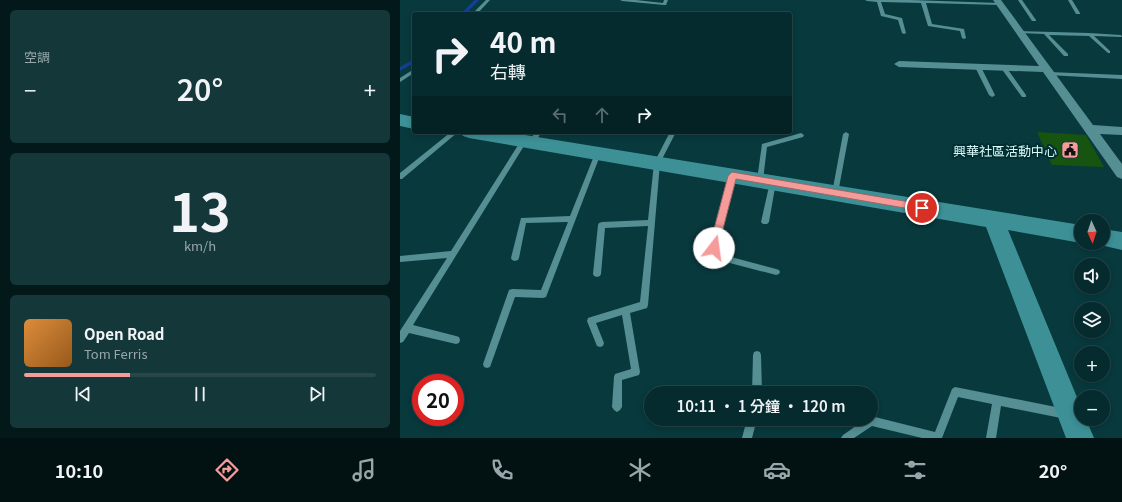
<!DOCTYPE html>
<html lang="zh-TW">
<meta charset="utf-8">
<style>
:root{--surface:#062b2e;--page:#14373a;--text:#f1f3f6;--muted:#98a7aa;--line:#27474a;--accent:#f59b99}
body{margin:0;font-family:Georgia,"Noto Sans TC",serif;background:var(--page);color:var(--text);height:100vh;display:flex;flex-direction:column;font-size:15px;white-space:nowrap}
*{box-sizing:border-box;margin:0}
p{font-size:13px;color:var(--muted)}
.icon{flex:none;width:22px;height:22px;fill:none;stroke:currentColor;stroke-width:2;stroke-linecap:round;stroke-linejoin:round}
.map{position:relative;flex:1;overflow:hidden}
.side{display:flex;flex-direction:column;gap:10px;padding:10px;background:#031819;width:400px}
.side>*{flex:none}
.guide{position:absolute;left:12px;top:12px;width:380px;height:122px;border-radius:4px;box-shadow:0 2px 6px #0003,0 0 0 1px var(--line);background:#062b2e;color:var(--text);overflow:hidden}
.needle{width:26px;rotate:177deg}
.controls{position:absolute;left:674px;top:214px;display:grid;gap:8px}
.controls a{display:grid;place-items:center;width:36px;height:36px;border-radius:50%;background:var(--surface);box-shadow:0 2px 6px #0003,0 0 0 1px var(--line);font-size:20px}
.speed{position:absolute;left:12px;top:374px;display:flex;gap:8px;font-size:20px;font-weight:700;text-align:center}
.speed>*{display:grid;place-content:center;width:52px;height:52px;border-radius:50%;background:var(--surface);box-shadow:0 2px 6px #0003,0 0 0 1px var(--line);line-height:1}
.speed .limit{border:6px solid #d22;background:#fff;color:#111}
.pin{position:absolute;display:grid;place-items:center;width:34px;height:34px;color:#fff;margin:-17px;border:2px solid #fff;border-radius:50%;box-shadow:0 1px 4px #0007}
.me{position:absolute;width:44px;margin:-22px;rotate:15deg;stroke-linejoin:round;filter:drop-shadow(0 0 3px #0008)}
.turn{display:flex;align-items:center;gap:14px;height:84px;padding:0 12px;font-size:18px}
.turn .icon{width:52px;height:52px;stroke-width:2.5}
.turn b{display:block;font-size:28px;line-height:34px}
.lanes{display:flex;align-items:center;height:38px;padding:0 12px;background:#0003;justify-content:center;gap:20px;direction:ltr}
.lanes .off{opacity:.35}
.big{font-size:30px;font-weight:600;line-height:1.1}
.side .tile{flex:1;display:flex;flex-direction:column;justify-content:center;gap:6px;min-width:0;padding:0 14px;border-radius:6px;background:var(--page)}
.side .dial{align-items:center;gap:0}
.dial b{font-size:52px;line-height:1}
.song{display:flex;align-items:center;gap:12px}
.cover{width:48px;height:48px;border-radius:6px;background:linear-gradient(135deg,hsl(30 70% 55%),hsl(30 70% 35%))}
.played{height:4px;border-radius:2px;background:linear-gradient(90deg,var(--accent) 30%,var(--line) 30%)}
.keys{display:flex;justify-content:space-around;direction:ltr}
.heat{display:flex;justify-content:space-between;align-items:center;font-size:22px;direction:ltr}
.trip{position:absolute;left:244px;top:386px;width:234px;height:40px;border-radius:20px;background:var(--surface);box-shadow:0 2px 6px #0003,0 0 0 1px var(--line);font-weight:600;line-height:40px;text-align:center}
.tabs{display:flex;height:64px;justify-content:space-around;align-items:center;background:#021112;color:var(--muted)}
.tabs .icon{width:28px;height:28px}
.tabs .active{color:var(--accent)}
.tabs b{font-size:18px;color:var(--text)}
main{display:flex;flex:1;min-height:0}
.map>svg:first-child{display:block}
.lines{fill:none;stroke-linecap:round;stroke-linejoin:round}
.stream{stroke:#133f93;stroke-width:3.5}
.building{fill:#16540f}
.lane{fill:#558f94;fill-rule:evenodd}
.street{fill:#558f94;fill-rule:evenodd}
.secondary{fill:#3c9096;fill-rule:evenodd}
.route{fill:#f59b99;stroke:#9f6563}
.labels{text-anchor:middle;dominant-baseline:central;stroke-width:4;stroke-linejoin:round;paint-order:stroke}
.poi-label{font-size:13px;fill:#dcf9fb;stroke:#002f32;text-anchor:end}
</style>
<main>
<section class="side">
<div class="tile"><p>空調</p>
<div class="heat"><a>−</a><b class="big">20°</b><a>+</a></div>
</div>
<div class="tile dial"><b>13</b><p>km/h</p></div>
<div class="tile">
<div class="song"><i class="cover"></i><div><b>Open Road</b><p>Tom Ferris</p></div></div>
<div class="played"></div>
<div class="keys"><svg class="icon" aria-label="previous" viewBox="0 0 24 24"><path d="M18 5L8 12l10 7zM5 5v14"/></svg><svg class="icon" aria-label="pause" viewBox="0 0 24 24"><path d="M8 5v14M16 5v14"/></svg><svg class="icon" aria-label="next" viewBox="0 0 24 24"><path d="M6 5l10 7-10 7zM19 5v14"/></svg></div>
</div>
</section>
<div class="map">
<svg width="722" height="438" viewBox="0 0 722 438">
<rect width="100%" height="100%" fill="#08393d"/>
<g class="lines">
<g class="stream">
<path d="M63 14 77 0"/>
<path d="M0 69 14 61"/>
</g>
</g>
<path class="building" d="M637 132 686 135 704 167 652 165Z"/>
<g class="lines">
<g class="lane">
<path d="M86 0H90L77 14H72Z"/>
<path d="M220 0H236L263 3 264 0H268L266 5H264L222 1Z"/>
<path d="M465 0H511L600 3 602 4 600 5 526 3 532 24 564 29 566 38 564 39 562 38 560 31 528 26 521 3 481 2 485 14 502 18 506 33 504 34 502 33 498 20 481 16 477 2 467 1Z"/>
<path d="M618 0H622L636 20V21H632Z"/>
<path d="M668 0H672L680 13V14H676Z"/>
<path d="M617 31 689 33 721 35 722 37 694 36 710 51V53H708L689 36 649 35 668 54V56H664L644 34 619 33 617 32Z"/>
<path d="M578 65 581 67 595 95 594 96 592 97 589 95 575 67Z"/>
<path d="M604 66 606 67 626 95V97H622L601 68Z"/>
<path d="M14 69V73L0 82V78Z"/>
<path d="M649 72 722 75V79L647 75V73Z"/>
<path d="M51 132H58L2 179H0V173Z"/>
<path d="M136 132H142L133 144H129L128 142 129 140Z"/>
<path d="M270 132H276L260 163 248 305 247 308 230 313 240 372 239 375 222 380V407L220 410 217 412 214 410 212 407 214 377 215 374 231 369 222 315 196 323 204 343 203 346 200 347 197 346 187 321 188 318 191 317 240 302 248 226 205 228 201 274 200 276 197 277 194 276 193 274 198 225 199 223 202 222 248 220 254 163Z"/>
<path d="M446 132 449 134 438 193 435 196 432 193 443 134Z"/>
<path d="M401 133 404 135 403 137 367 147 363 180 362 182H358L357 180 362 144Z"/>
<path d="M122 139H124L127 141 13 325 56 336 59 337 60 340 59 343 56 344 9 333 3 342 0 343V331L47 258 0 262V256L51 251Z"/>
<path d="M196 151H200L201 153 146 297 143 298 115 297 90 367 87 368 84 367 83 364 109 290 112 289 141 290 168 222 126 223 119 258 118 260 115 261 112 260 111 258 121 218 170 216Z"/>
<path d="M330 174H334L335 176 318 246 331 257 376 269 379 270 380 272 379 274 376 275 326 262 311 249 310 247Z"/>
<path d="M373 179 376 182 369 222 367 224H363L361 222 370 182Z"/>
<path d="M357 351 360 352 361 355 362 393H352L353 355 354 352Z"/>
<path d="M555 387 666 409 669 411 671 414 669 417 666 419 601 406 596 438H586L592 404 558 397 542 438H522L472 426 454 438H441L443 435 466 419H471V416L535 432 552 389Z"/>
<path d="M347 419H357L352 438H342Z"/>
</g>
<path class="street" d="M593 0H601L693 125 722 127V135L700 134 722 164V179L717 177 643 72 499 67 494 64 499 61 639 66Z"/>
<g class="secondary">
<path d="M0 114 14 117V129L0 126Z"/>
<path d="M60 132H106L681 225V243L608 230 681 407V419H686L694 438H666L586 227 69 138 63 136Z"/>
<path d="M703 229 722 232V250L696 244 703 243Z"/>
</g>
</g>
<path class="route" d="M332 172 522 204 526 208 522 211 336 179 318 248 314 252 309 248 328 176Z"/>
<defs>
<symbol id="civic-square" viewBox="-11 -11 22 22"><rect x="-9" y="-9" width="18" height="18" rx="4" fill="#f59b99" stroke="#002f32"/><path d="M-.6-6.5H3V-4.5H.6V-3L4-1V1h2V6H-6V1h2V-1L-.6-3ZM-1.2 2.5V6h2.4V2.5Z" fill="#111"/></symbol>
</defs>
<g fill-rule="evenodd">
<use href="#civic-square" x="660" y="140" width="20" height="20"/>
</g>
<g class="labels">
<g class="poi-label">
<text x="657" y="150">興華社區活動中心</text>
</g>
</g>
</svg>
<div class="controls">
<a><svg class="needle" viewBox="-14 -14 28 28"><path d="M0-13l5 13h-10z" fill="#e53935"/><path d="M0 13l5-13h-10z" fill="#98a7aa"/></svg></a>
<a><svg class="icon" aria-label="sound" viewBox="0 0 24 24"><path d="M4 9h4l5-4v14l-5-4H4zM17 9q2 3 0 6"/></svg></a>
<a><svg class="icon" aria-label="layers" viewBox="0 0 24 24"><path d="M12 4l9 5-9 5-9-5zM3 14l9 5 9-5"/></svg></a>
<a>+</a>
<a>−</a>
</div>
<div class="speed"><div class="limit">20</div></div>
<div class="pin" style="left:522px;top:208px;background:#d93025"><svg class="icon" aria-label="arrive" viewBox="0 0 24 24"><path d="M6 21V4h12l-3 4 3 4H6"/></svg></div>
<svg class="me" style="left:314px;top:248px" viewBox="-20 -20 40 40"><circle r="19" fill="#fff"/><path d="M0-13L10 11 0 6-10 11z" fill="#f59b99"/></svg>
<div class="trip">10:11 · 1 分鐘 · 120 m</div>
<div class="guide">
<div class="turn"><svg class="icon" aria-label="right" viewBox="0 0 24 24"><path d="M7 20v-9h11M14 6l5 5-5 5"/></svg><div><b>40 m</b>右轉</div></div>
<div class="lanes"><svg class="icon off" aria-label="left" viewBox="0 0 24 24"><path d="M17 20v-9H6M10 6l-5 5 5 5"/></svg><svg class="icon off" aria-label="ahead" viewBox="0 0 24 24"><path d="M12 20V5M6 11l6-6 6 6"/></svg><svg class="icon" aria-label="right" viewBox="0 0 24 24"><path d="M7 20v-9h11M14 6l5 5-5 5"/></svg></div>
</div>
</div>
</main>
<nav class="tabs">
<b>10:10</b>
<svg class="icon active" aria-label="directions" viewBox="0 0 24 24"><path d="M12 3l9 9-9 9-9-9zM9 14v-3h6M13 9l2 2-2 2"/></svg>
<svg class="icon" aria-label="music" viewBox="0 0 24 24"><path d="M9 18V5l10-2v13"/><circle cx="6" cy="18" r="3"/><circle cx="16" cy="16" r="3"/></svg>
<svg class="icon" aria-label="phone" viewBox="0 0 24 24"><path d="M5 4h4l2 5-3 2q2 4 5 5l2-3 5 2v4C11 20 4 13 5 4z"/></svg>
<svg class="icon" aria-label="climate" viewBox="0 0 24 24"><path d="M12 3v18M4 7l16 10M4 17L20 7"/></svg>
<svg class="icon" aria-label="car" viewBox="0 0 24 24"><path d="M5 17H2v-5l4-1 3-4h7l3 4 3 1v5h-3M9 17h6M6 11h13"/><circle cx="7" cy="17" r="2"/><circle cx="17" cy="17" r="2"/></svg>
<svg class="icon" aria-label="filters" viewBox="0 0 24 24"><path d="M4 7h16M4 17h16"/><circle cx="9" cy="7" r="2"/><circle cx="15" cy="17" r="2"/></svg>
<b>20°</b>
</nav>
